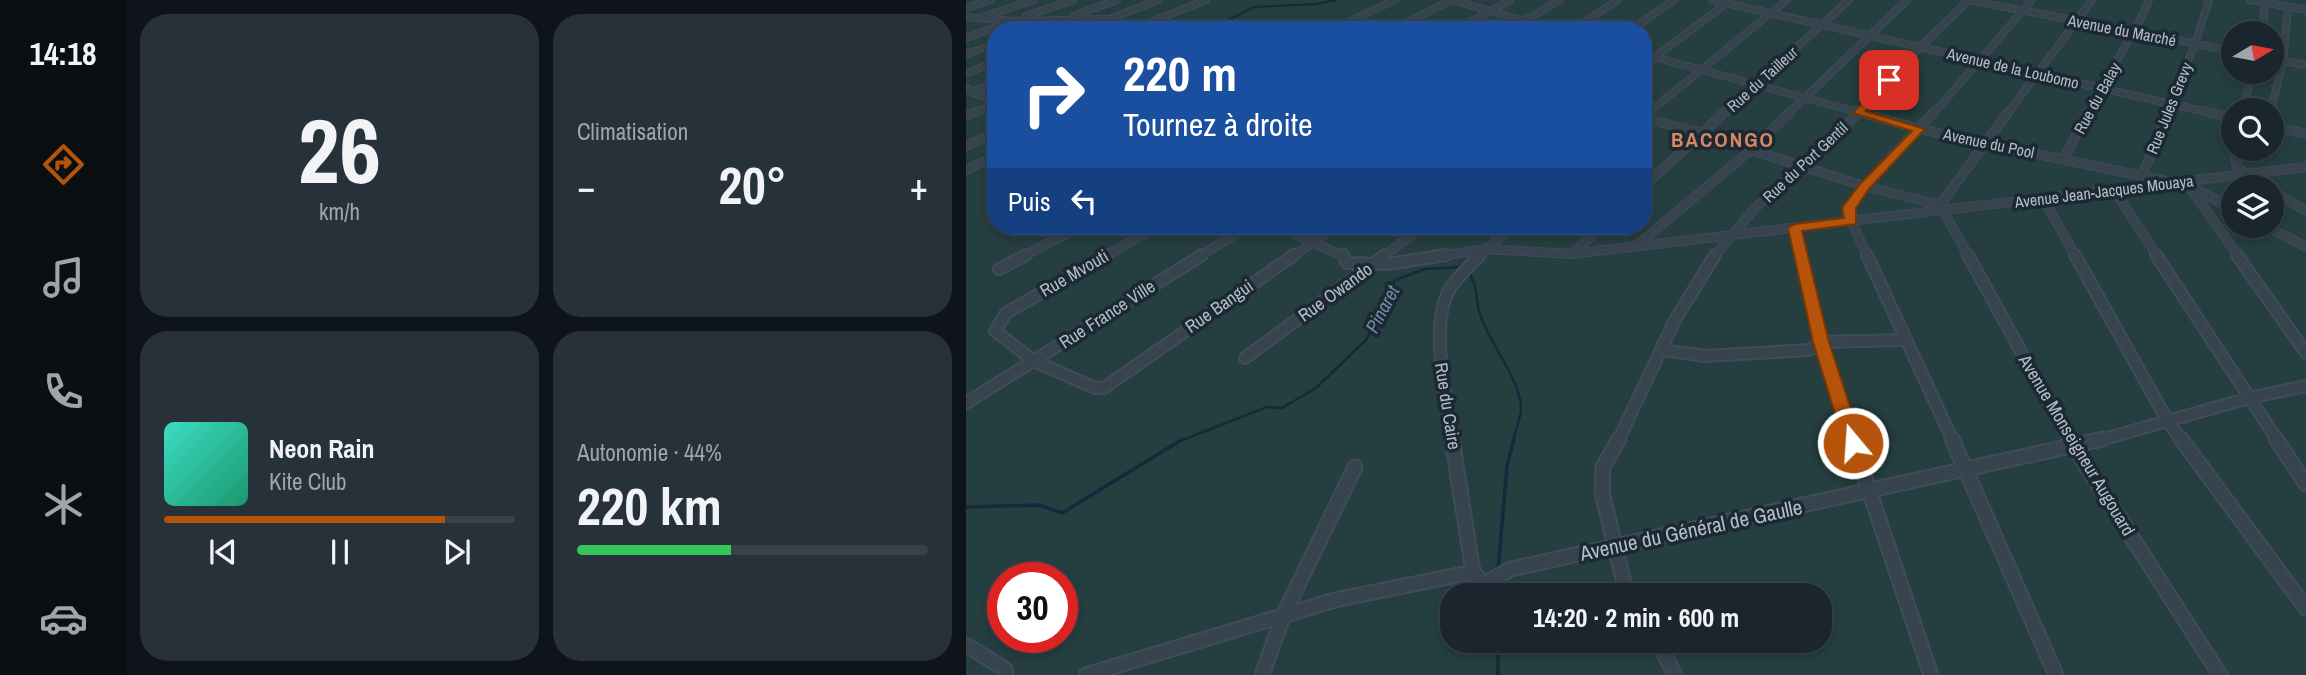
<!DOCTYPE html>
<html lang="fr">
<meta charset="utf-8">
<style>
:root{--surface:#1a252e;--page:#27313a;--text:#f1f3f6;--muted:#9fa5aa;--line:#38424a;--accent:#b45309}
body{margin:0;font-family:"Archivo Narrow",sans-serif;background:var(--page);color:var(--text);height:100vh;display:flex;flex-direction:column;font-size:26px;white-space:nowrap}
*{box-sizing:border-box;margin:0}
p{font-size:23px;color:var(--muted)}
.icon{flex:none;width:38px;height:38px;fill:none;stroke:currentColor;stroke-width:2;stroke-linecap:round;stroke-linejoin:round}
.map{position:relative;flex:1;overflow:hidden}
.details{display:flex;flex-direction:column;gap:14px;padding:14px;background:#0e1419;width:840px}
.details>*{flex:none}
.guide{position:absolute;left:21px;top:21px;width:665px;height:214px;border-radius:28px;box-shadow:0 4px 10px #0003,0 0 0 2px var(--line);background:#1a4fa0;color:#fff;overflow:hidden}
.needle{width:46px;rotate:80deg}
.buttons{position:absolute;left:1255px;top:21px;display:grid;gap:14px}
.buttons a{display:grid;place-items:center;width:63px;height:63px;border-radius:50%;background:var(--surface);box-shadow:0 4px 10px #0003,0 0 0 2px var(--line);font-size:35px}
.speed{position:absolute;left:21px;top:562px;display:flex;gap:14px;font-size:35px;font-weight:700;text-align:center}
.speed>*{display:grid;place-content:center;width:91px;height:91px;border-radius:50%;background:var(--surface);box-shadow:0 4px 10px #0003,0 0 0 2px var(--line);line-height:1}
.speed .limit{border:10px solid #d22;background:#fff;color:#111}
.pin{position:absolute;display:grid;place-items:center;width:60px;height:60px;color:#fff;margin:-30px;border-radius:14px;box-shadow:0 4px 10px #0006}
.me{position:absolute;width:77px;margin:-38px;rotate:342deg;stroke-linejoin:round;filter:drop-shadow(0 0 5px #0008)}
.turn{display:flex;align-items:center;gap:24px;height:147px;padding:0 21px;font-size:32px}
.turn .icon{width:91px;height:91px;stroke-width:2.5}
.turn b{display:block;font-size:49px;line-height:60px}
.then{display:flex;align-items:center;height:66px;padding:0 21px;background:#0003;gap:14px;font-size:26px}
.big{font-size:52px;font-weight:700;line-height:1.1}
.details .tile{flex:1;display:flex;flex-direction:column;justify-content:center;gap:10px;min-width:0;padding:0 24px;border-radius:28px;background:var(--page)}
.details .dial{align-items:center;gap:0}
.dial b{font-size:91px;line-height:1}
.song{display:flex;align-items:center;gap:21px}
.cover{width:84px;height:84px;border-radius:10px;background:linear-gradient(135deg,hsl(170 70% 55%),hsl(160 70% 35%))}
.played{height:7px;border-radius:4px;background:linear-gradient(90deg,var(--accent) 80%,var(--line) 80%)}
.keys{display:flex;justify-content:space-around;direction:ltr}
.heat{display:flex;justify-content:space-between;align-items:center;font-size:38px;direction:ltr}
.charge{height:10px;border-radius:5px;background:linear-gradient(90deg,#34c759 44%,var(--line) 0)}
.details .tiles{flex:1;display:grid;gap:14px;grid-template-columns:repeat(2,1fr)}
.trip{position:absolute;left:474px;top:583px;width:392px;height:70px;border-radius:28px;background:var(--surface);box-shadow:0 4px 10px #0003,0 0 0 2px var(--line);font-weight:700;line-height:70px;text-align:center}
main{display:flex;flex:1;min-height:0}
.tab-bar{display:flex;flex-direction:column;width:126px;justify-content:space-around;align-items:center;background:#0a0f12;color:var(--muted)}
.tab-bar .icon{width:49px;height:49px}
.tab-bar .current{color:var(--accent)}
.tab-bar b{font-size:32px;color:var(--text)}
.map>svg:first-child{display:block}
.green{fill:#253e3f;fill-rule:evenodd}
.lines{fill:none;stroke-linecap:round;stroke-linejoin:round}
.stream-far2{stroke:#16293c;stroke-width:2}
.stream-far1{stroke:#16293c;stroke-width:2.5}
.stream{stroke:#16293c;stroke-width:3.5}
.minor-far3-casing{stroke:#404c57;stroke-width:8}
.minor-far2-casing{stroke:#404c57;stroke-width:10}
.minor-far1-casing{stroke:#404c57;stroke-width:14}
.minor-casing{stroke:#404c57;stroke-width:17}
.minor-far3{stroke:#37434e;stroke-width:6}
.minor-far2{stroke:#37434e;stroke-width:8}
.minor-far1{stroke:#37434e;stroke-width:10}
.minor{stroke:#37434e;stroke-width:13}
.route{fill:#b45309;stroke:#753606;stroke-width:2}
.labels{text-anchor:middle;dominant-baseline:central;stroke-width:7;stroke-linejoin:round;paint-order:stroke}
.far-street-label{font-size:16px;fill:#b3bec9;stroke:#1c2833}
.street-label{font-size:18px;fill:#b3bec9;stroke:#1c2833}
.water-label{font-size:19px;font-style:italic;fill:#6c8ca8;stroke:#1c2833}
.far-district-label{font-size:21px;font-weight:bold;letter-spacing:2px;fill:#d68861;stroke:#1c2833}
.near-street-label{font-size:21px;fill:#b3bec9;stroke:#1c2833}
</style>
<main>
<nav class="tab-bar">
<b>14:18</b>
<svg class="icon current" aria-label="directions" viewBox="0 0 24 24"><path d="M12 3l9 9-9 9-9-9zM9 14v-3h6M13 9l2 2-2 2"/></svg>
<svg class="icon" aria-label="music" viewBox="0 0 24 24"><path d="M9 18V5l10-2v13"/><circle cx="6" cy="18" r="3"/><circle cx="16" cy="16" r="3"/></svg>
<svg class="icon" aria-label="phone" viewBox="0 0 24 24"><path d="M5 4h4l2 5-3 2q2 4 5 5l2-3 5 2v4C11 20 4 13 5 4z"/></svg>
<svg class="icon" aria-label="climate" viewBox="0 0 24 24"><path d="M12 3v18M4 7l16 10M4 17L20 7"/></svg>
<svg class="icon" aria-label="car" viewBox="0 0 24 24"><path d="M5 17H2v-5l4-1 3-4h7l3 4 3 1v5h-3M9 17h6M6 11h13"/><circle cx="7" cy="17" r="2"/><circle cx="17" cy="17" r="2"/></svg>
</nav>
<section class="details">
<div class="tiles">
<div class="tile dial"><b>26</b><p>km/h</p></div>
<div class="tile"><p>Climatisation</p>
<div class="heat"><a>−</a><b class="big">20°</b><a>+</a></div>
</div>
<div class="tile">
<div class="song"><i class="cover"></i><div><b>Neon Rain</b><p>Kite Club</p></div></div>
<div class="played"></div>
<div class="keys"><svg class="icon" aria-label="previous" viewBox="0 0 24 24"><path d="M18 5L8 12l10 7zM5 5v14"/></svg><svg class="icon" aria-label="pause" viewBox="0 0 24 24"><path d="M8 5v14M16 5v14"/></svg><svg class="icon" aria-label="next" viewBox="0 0 24 24"><path d="M6 5l10 7-10 7zM19 5v14"/></svg></div>
</div>
<div class="tile"><p>Autonomie · 44%</p><b class="big">220 km</b><div class="charge"></div></div>
</div>
</section>
<div class="map">
<svg width="1340" height="675" viewBox="0 0 1340 675">
<rect width="100%" height="100%" fill="#23313e"/>
<path class="green" d="M0 0H1340V675H0ZM30 30H677V226H30ZM1267 33H1306V72H1267ZM1267 110H1306V149H1267ZM1267 187H1306V226H1267ZM37 578H96V637H37ZM486 595H854V640H486Z"/>
<g class="lines">
<path class="stream-far2" d="M243 30 288 7 350 4 370 0"/>
<g class="stream-far1">
<path d="M502 270C511 285 509 291 512 306 519 340 554 376 555 408 555 418 549 431 547 441"/>
<path d="M214 441 301 407 316 408 350 388 401 339 429 280 459 269 496 267"/>
</g>
<g class="stream">
<path d="M0 507 73 505 96 513 217 439"/>
<path d="M532 571 541 466 548 439"/>
<path d="M532 581V595"/>
<path d="M532 640V675"/>
</g>
<defs>
<g id="minor-far3">
<path d="M486 0 590 30"/>
<path d="M746 0 1245 113"/>
<path d="M1284 0 1340 10"/>
<path d="M1298 0V33"/>
<path d="M0 8 25 0"/>
<path d="M60 16 107 0"/>
<path d="M107 16 151 0"/>
<path d="M0 17 47 21 140 19"/>
<path d="M17 17 67 0"/>
<path d="M68 30 89 22"/>
<path d="M114 30 193 0"/>
<path d="M165 30 240 0"/>
<path d="M320 30 326 27"/>
<path d="M365 30 429 0"/>
<path d="M425 30 486 0"/>
<path d="M490 30 544 0"/>
<path d="M542 30 594 0"/>
<path d="M606 30 652 0"/>
<path d="M665 30 708 0"/>
<path d="M0 38 42 23"/>
<path d="M0 54 30 44"/>
<path d="M677 54 895 113"/>
<path d="M1306 59 1340 65"/>
<path d="M677 66 762 2"/>
<path d="M0 73 30 62"/>
<path d="M0 87 5 92 30 101"/>
<path d="M6 92 30 82"/>
<path d="M1276 110 1288 72"/>
<path d="M1305 110 1317 61 1322 7"/>
<path d="M7 113 30 104"/>
<path d="M682 113 821 0"/>
<path d="M758 113 883 0"/>
<path d="M823 113 941 0"/>
<path d="M893 113 949 52 1003 0 1267 51"/>
<path d="M968 113 1066 0"/>
<path d="M1042 113 1126 0"/>
<path d="M1121 113C1140 74 1167 40 1183 0"/>
<path d="M1201 113 1229 44 1243 0"/>
</g>
<g id="minor-far2">
<path d="M889 111 954 129 1199 181"/>
<path d="M1238 111 1267 118"/>
<path d="M0 116 12 111"/>
<path d="M677 117 684 111"/>
<path d="M677 118 737 133"/>
<path d="M1306 126 1340 134"/>
<path d="M0 146 30 133"/>
<path d="M1267 147 1271 167 1299 187"/>
<path d="M785 150 898 186 974 205"/>
<path d="M1098 159 1122 111"/>
<path d="M0 170 30 156"/>
<path d="M1176 176 1202 111"/>
<path d="M1217 183 1223 186 1273 257"/>
<path d="M677 187 760 111"/>
<path d="M1225 187 1267 209"/>
<path d="M1148 190 1192 257"/>
<path d="M1306 191 1340 211"/>
<path d="M1077 198 1110 257"/>
<path d="M313 226 378 257"/>
<path d="M1300 226 1340 247"/>
<path d="M829 228 835 257"/>
<path d="M670 246 785 150 825 111"/>
<path d="M606 254 636 226"/>
<path d="M56 257 115 226"/>
<path d="M138 257 191 226"/>
<path d="M233 257 282 226"/>
<path d="M326 257 370 226"/>
<path d="M416 257 458 226"/>
<path d="M469 257 519 249 606 254 1340 167"/>
<path d="M512 257 547 226"/>
<path d="M748 257 789 208 895 111"/>
<path d="M902 257 885 221 883 208 898 186 969 111"/>
<path d="M1003 257 974 205 1043 111"/>
</g>
<g id="minor-far1">
<path d="M141 255 40 313 29 331 68 361 129 388H138L328 255"/>
<path d="M377 255 381 263 422 264 480 255"/>
<path d="M835 255 847 313 887 441"/>
<path d="M901 255 987 441"/>
<path d="M1002 255 1104 441"/>
<path d="M1109 255 1201 420 1216 441"/>
<path d="M1190 255 1312 441"/>
<path d="M1271 255 1340 353"/>
<path d="M33 269 60 255"/>
<path d="M697 344 703 351 739 356 843 350 855 342 939 340"/>
<path d="M279 358 419 255"/>
<path d="M0 403 236 255"/>
<path d="M487 441C481 402 462 321 485 287 493 276 504 265 514 255"/>
<path d="M652 441 709 320 749 255"/>
<path d="M1131 441 1283 398 1340 386"/>
</g>
<g id="minor">
<path d="M486 439 507 572"/>
<path d="M653 439 637 467 636 492 661 595"/>
<path d="M886 439 965 675"/>
<path d="M986 439 1090 675"/>
<path d="M1103 439 1254 675"/>
<path d="M1215 439 1340 608"/>
<path d="M1310 439 1340 484"/>
<path d="M691 640 709 675"/>
<path d="M0 645 39 669 40 675"/>
<path d="M120 675 369 600 507 572 518 584 545 569 1137 439"/>
<path d="M296 675 318 614 389 467"/>
</g>
</defs>
<use href="#minor-far3" class="minor-far3-casing"/>
<use href="#minor-far2" class="minor-far2-casing"/>
<use href="#minor-far1" class="minor-far1-casing"/>
<use href="#minor" class="minor-casing"/>
<use href="#minor-far3" class="minor-far3"/>
<use href="#minor-far2" class="minor-far2"/>
<use href="#minor-far1" class="minor-far1"/>
<use href="#minor" class="minor"/>
</g>
<path class="route" d="M920 77 929 80 900 111 959 129 903 189 890 208V224L836 231 863 342 896 443 894 448 887 450 881 448 878 443 847 342 822 228 829 224 878 218 876 208 894 184 946 131 887 113Z"/>
<g class="labels">
<g class="far-street-label">
<text transform="translate(1156 30) rotate(11)">Avenue du Marché</text>
<text transform="translate(1047 68) rotate(13)">Avenue de la Loubomo</text>
<text transform="translate(796 79) rotate(-42)">Rue du Tailleur</text>
<text transform="translate(1131 98) rotate(-61)">Rue du Balay</text>
<text transform="translate(1203 108) rotate(-68)">Rue Jules Grevy</text>
<text transform="translate(1023 143) rotate(12)">Avenue du Pool</text>
<text transform="translate(839 162) rotate(-43)">Rue du Port Gentil</text>
<text transform="translate(1138 191) rotate(-7)">Avenue Jean-Jacques Mouaya</text>
</g>
<g class="street-label">
<text transform="translate(108 273) rotate(-30)">Rue Mvouti</text>
<text transform="translate(369 292) rotate(-36)">Rue Owando</text>
<text transform="translate(253 306) rotate(-35)">Rue Bangui</text>
<text transform="translate(141 314) rotate(-33)">Rue France Ville</text>
<text transform="translate(482 406) rotate(81)">Rue du Caire</text>
<text transform="translate(1111 445) rotate(59)">Avenue Monseigneur Augouard</text>
</g>
<g class="water-label">
<text transform="translate(416 309) rotate(-62)">Pinaret</text>
</g>
<g class="far-district-label">
<text x="757" y="139">BACONGO</text>
</g>
<g class="near-street-label">
<text transform="translate(725 530) rotate(-12)">Avenue du Général de Gaulle</text>
</g>
</g>
</svg>
<div class="buttons">
<a><svg class="needle" viewBox="-14 -14 28 28"><path d="M0-13l5 13h-10z" fill="#e53935"/><path d="M0 13l5-13h-10z" fill="#9fa5aa"/></svg></a>
<a><svg class="icon" aria-label="search" viewBox="0 0 24 24"><circle cx="10" cy="10" r="6"/><path d="M15 15l6 6"/></svg></a>
<a><svg class="icon" aria-label="layers" viewBox="0 0 24 24"><path d="M12 4l9 5-9 5-9-5zM3 14l9 5 9-5"/></svg></a>
</div>
<div class="speed"><div class="limit">30</div></div>
<div class="pin" style="left:923px;top:80px;background:#d93025"><svg class="icon" aria-label="arrive" viewBox="0 0 24 24"><path d="M6 21V4h12l-3 4 3 4H6"/></svg></div>
<svg class="me" style="left:887px;top:443px" viewBox="-20 -20 40 40"><circle r="17" fill="#b45309" stroke="#fff" stroke-width="3"/><path d="M0-11L8 9 0 5-8 9z" fill="#fff"/></svg>
<div class="trip">14:20 · 2 min · 600 m</div>
<div class="guide">
<div class="turn"><svg class="icon" aria-label="right" viewBox="0 0 24 24"><path d="M7 20v-9h11M14 6l5 5-5 5"/></svg><div><b>220 m</b>Tournez à droite</div></div>
<div class="then">Puis<svg class="icon" aria-label="left" viewBox="0 0 24 24"><path d="M17 20v-9H6M10 6l-5 5 5 5"/></svg></div>
</div>
</div>
</main>
